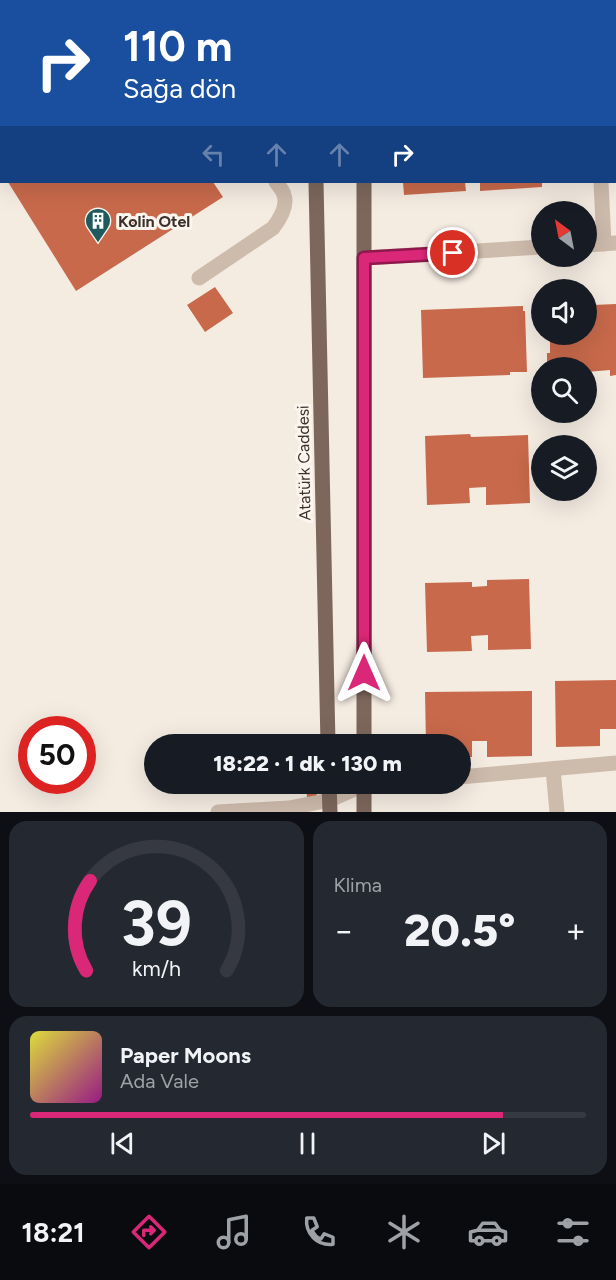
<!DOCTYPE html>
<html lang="tr">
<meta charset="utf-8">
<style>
:root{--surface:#171b24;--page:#242831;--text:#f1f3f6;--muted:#9ea1a6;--line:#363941;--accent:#db2777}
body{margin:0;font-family:Figtree,sans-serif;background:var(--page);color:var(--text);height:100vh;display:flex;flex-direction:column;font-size:22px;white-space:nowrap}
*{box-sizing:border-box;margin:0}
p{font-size:20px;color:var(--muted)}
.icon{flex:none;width:33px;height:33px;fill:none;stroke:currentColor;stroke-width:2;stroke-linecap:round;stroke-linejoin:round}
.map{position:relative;height:812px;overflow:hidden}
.details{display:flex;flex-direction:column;gap:9px;padding:9px;background:#0d0f14;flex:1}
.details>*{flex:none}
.hud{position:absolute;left:0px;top:0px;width:616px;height:183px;box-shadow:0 6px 24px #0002;background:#1a4fa0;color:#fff;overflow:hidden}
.needle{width:39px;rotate:328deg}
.tools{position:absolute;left:531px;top:201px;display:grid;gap:12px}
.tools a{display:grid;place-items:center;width:66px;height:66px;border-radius:50%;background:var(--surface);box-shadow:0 6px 24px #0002;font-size:30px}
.speed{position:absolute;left:18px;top:716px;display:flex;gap:12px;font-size:30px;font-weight:700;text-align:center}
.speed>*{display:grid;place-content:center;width:78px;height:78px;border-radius:50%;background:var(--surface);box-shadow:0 6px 24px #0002;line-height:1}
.speed .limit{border:9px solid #d22;background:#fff;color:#111}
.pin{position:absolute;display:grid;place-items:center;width:51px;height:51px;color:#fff;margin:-26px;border:3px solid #fff;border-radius:50%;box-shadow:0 2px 6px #0007}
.me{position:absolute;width:66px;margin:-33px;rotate:0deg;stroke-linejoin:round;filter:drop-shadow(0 0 4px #0008)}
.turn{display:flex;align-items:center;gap:21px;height:126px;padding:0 24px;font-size:27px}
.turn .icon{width:78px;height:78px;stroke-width:2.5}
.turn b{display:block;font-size:42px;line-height:51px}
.lanes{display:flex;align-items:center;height:57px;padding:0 24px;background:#0003;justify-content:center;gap:30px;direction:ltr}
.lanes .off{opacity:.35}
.big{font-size:45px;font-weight:800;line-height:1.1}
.details .widget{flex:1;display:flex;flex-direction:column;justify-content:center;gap:9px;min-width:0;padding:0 21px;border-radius:18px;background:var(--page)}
.details .dial{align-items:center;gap:0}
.dial svg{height:156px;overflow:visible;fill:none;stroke:var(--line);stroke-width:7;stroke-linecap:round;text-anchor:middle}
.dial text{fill:var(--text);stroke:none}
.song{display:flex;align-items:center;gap:18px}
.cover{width:72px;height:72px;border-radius:9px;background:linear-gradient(135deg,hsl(60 70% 55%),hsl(310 70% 35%))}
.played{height:6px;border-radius:3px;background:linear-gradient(90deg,var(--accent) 85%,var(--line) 85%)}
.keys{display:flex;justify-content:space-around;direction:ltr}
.heat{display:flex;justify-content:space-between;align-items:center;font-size:33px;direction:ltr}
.details .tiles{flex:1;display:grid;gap:9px;grid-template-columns:1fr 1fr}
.widget:last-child{grid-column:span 2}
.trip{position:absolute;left:144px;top:734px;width:327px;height:60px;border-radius:30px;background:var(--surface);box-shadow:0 6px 24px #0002;font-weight:800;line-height:60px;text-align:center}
.tabs{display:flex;height:96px;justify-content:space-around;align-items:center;background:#090b0e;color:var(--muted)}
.tabs .icon{width:42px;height:42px}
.tabs .active{color:var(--accent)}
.tabs b{font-size:27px;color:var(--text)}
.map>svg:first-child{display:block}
.building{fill:#c8694b}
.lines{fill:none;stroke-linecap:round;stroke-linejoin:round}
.minor{stroke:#cdbbac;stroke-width:15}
.major{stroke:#7d675c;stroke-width:15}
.route-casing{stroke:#8e194d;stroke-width:15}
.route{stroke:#db2777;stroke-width:10}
.labels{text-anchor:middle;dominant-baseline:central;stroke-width:6;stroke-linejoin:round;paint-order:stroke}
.poi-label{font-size:16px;font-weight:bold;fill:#3b302b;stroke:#fbf5ee;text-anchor:start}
.street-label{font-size:16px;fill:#3b302b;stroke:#fbf5ee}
</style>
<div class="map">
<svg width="616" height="812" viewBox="0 0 616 812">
<rect width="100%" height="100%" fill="#f4ebe1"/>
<g class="building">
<path d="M8 182H213L223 197 76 291Z"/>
<path d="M403 182H465L466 191 404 195Z"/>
<path d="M480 182H542V187L480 191Z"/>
<path d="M215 287 233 313 205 332 187 305Z"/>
<path d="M586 303H593V305L616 304V375L610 376V370L586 372V368L547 367V353H550V334H586Z"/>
<path d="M523 306V311H525L527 372H510V375L423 378 421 310Z"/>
<path d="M470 434 471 437 528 435 530 503 486 505V487L469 488 470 503 427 505 425 436Z"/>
<path d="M529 579 531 649 488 650V635L471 636 472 651 427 652 425 583 472 582V587L487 586V580Z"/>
<path d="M616 680V729H600V746L556 747 555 681Z"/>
<path d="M532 691V756L487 757V741H472V757H460V744H426L425 692Z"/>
<path d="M316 784 317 797 307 798 306 786Z"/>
</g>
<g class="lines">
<g class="minor">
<path d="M605 0 606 2"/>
<path d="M190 2 191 0"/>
<path d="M233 2V0"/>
<path d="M615 18 616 20"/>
<path d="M615 140H616"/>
<path d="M601 182 604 244"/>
<path d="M586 245 616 243"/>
<path d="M364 258 542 247"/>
<path d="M199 278 273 228C279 220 288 206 284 195 283 190 278 185 276 182"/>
<path d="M553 769 557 812"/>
<path d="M460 777 616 763"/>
<path d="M218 812 289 808 330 800 364 785 391 783"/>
</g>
<g class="major">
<path d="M312 0V2"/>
<path d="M363 0V2"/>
<path d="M316 182 328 744"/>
<path d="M364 744V182"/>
<path d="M329 783 330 812"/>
<path d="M364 783V812"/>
</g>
</g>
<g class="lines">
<defs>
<path id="route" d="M364 673V258L453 253"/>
</defs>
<use href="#route" class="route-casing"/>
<use href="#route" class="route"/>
</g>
<defs>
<symbol id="building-pin" viewBox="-11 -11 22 30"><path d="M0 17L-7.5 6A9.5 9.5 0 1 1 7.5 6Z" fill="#1f5a5e" stroke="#fbf5ee"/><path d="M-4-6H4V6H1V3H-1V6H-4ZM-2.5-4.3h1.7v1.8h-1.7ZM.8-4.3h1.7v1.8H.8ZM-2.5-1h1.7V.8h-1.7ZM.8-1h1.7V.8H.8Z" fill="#fff"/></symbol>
</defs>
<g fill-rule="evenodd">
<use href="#building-pin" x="83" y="206" width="30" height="40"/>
</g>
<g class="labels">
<g class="poi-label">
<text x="118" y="221">Kolin Otel</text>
</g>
<g class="street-label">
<text transform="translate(304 463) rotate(-91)">Atatürk Caddesi</text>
</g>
</g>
</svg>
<div class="tools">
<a><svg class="needle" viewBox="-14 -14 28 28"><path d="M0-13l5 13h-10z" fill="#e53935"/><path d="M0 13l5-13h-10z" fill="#9ea1a6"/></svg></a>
<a><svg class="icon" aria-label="sound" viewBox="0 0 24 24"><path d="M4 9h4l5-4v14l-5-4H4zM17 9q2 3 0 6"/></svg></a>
<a><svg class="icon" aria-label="search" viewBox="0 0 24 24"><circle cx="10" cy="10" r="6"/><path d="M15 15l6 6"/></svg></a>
<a><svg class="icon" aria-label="layers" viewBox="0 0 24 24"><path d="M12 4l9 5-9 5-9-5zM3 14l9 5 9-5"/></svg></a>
</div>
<div class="speed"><div class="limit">50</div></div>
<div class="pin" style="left:453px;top:253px;background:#d93025"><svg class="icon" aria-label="arrive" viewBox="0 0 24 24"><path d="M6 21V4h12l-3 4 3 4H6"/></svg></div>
<svg class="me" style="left:364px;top:673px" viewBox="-20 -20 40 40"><path d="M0-17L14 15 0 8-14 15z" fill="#db2777" stroke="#fff" stroke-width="4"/></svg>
<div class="trip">18:22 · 1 dk · 130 m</div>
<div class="hud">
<div class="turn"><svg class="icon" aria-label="right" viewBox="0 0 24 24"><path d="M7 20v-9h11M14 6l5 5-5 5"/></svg><div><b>110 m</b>Sağa dön</div></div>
<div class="lanes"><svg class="icon off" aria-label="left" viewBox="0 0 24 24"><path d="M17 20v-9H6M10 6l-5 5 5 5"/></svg><svg class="icon off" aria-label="ahead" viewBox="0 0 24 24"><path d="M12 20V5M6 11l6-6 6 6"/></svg><svg class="icon off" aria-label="ahead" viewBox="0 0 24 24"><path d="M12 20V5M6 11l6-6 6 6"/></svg><svg class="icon" aria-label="right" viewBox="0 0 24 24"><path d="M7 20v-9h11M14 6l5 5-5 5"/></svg></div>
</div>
</div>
<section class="details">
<div class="tiles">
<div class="widget dial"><svg viewBox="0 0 100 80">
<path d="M14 69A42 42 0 1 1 86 69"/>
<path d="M14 69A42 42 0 0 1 16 23" stroke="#db2777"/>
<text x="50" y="56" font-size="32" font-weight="700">39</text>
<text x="50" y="72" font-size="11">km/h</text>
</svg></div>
<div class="widget"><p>Klima</p>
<div class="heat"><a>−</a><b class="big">20.5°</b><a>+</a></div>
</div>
<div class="widget">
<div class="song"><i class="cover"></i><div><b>Paper Moons</b><p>Ada Vale</p></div></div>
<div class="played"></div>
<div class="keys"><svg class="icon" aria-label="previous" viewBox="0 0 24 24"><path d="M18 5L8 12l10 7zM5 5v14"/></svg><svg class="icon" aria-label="pause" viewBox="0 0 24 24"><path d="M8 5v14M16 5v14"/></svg><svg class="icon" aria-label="next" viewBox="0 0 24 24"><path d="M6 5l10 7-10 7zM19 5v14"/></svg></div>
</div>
</div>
</section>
<nav class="tabs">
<b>18:21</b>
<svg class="icon active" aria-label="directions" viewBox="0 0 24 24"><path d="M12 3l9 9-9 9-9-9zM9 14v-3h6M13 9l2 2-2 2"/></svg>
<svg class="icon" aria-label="music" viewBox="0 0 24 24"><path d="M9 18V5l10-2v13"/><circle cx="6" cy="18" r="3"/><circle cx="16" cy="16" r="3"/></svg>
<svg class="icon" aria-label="phone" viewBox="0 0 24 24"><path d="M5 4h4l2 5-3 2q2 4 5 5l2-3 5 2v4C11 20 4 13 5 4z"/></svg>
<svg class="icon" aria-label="climate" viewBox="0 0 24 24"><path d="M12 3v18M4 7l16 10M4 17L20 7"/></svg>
<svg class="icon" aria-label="car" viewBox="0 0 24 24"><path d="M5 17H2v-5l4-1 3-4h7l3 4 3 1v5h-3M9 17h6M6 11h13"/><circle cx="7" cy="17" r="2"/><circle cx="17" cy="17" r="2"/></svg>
<svg class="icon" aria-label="filters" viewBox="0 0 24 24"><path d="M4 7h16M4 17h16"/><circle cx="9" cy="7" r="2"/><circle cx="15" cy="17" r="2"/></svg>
</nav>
